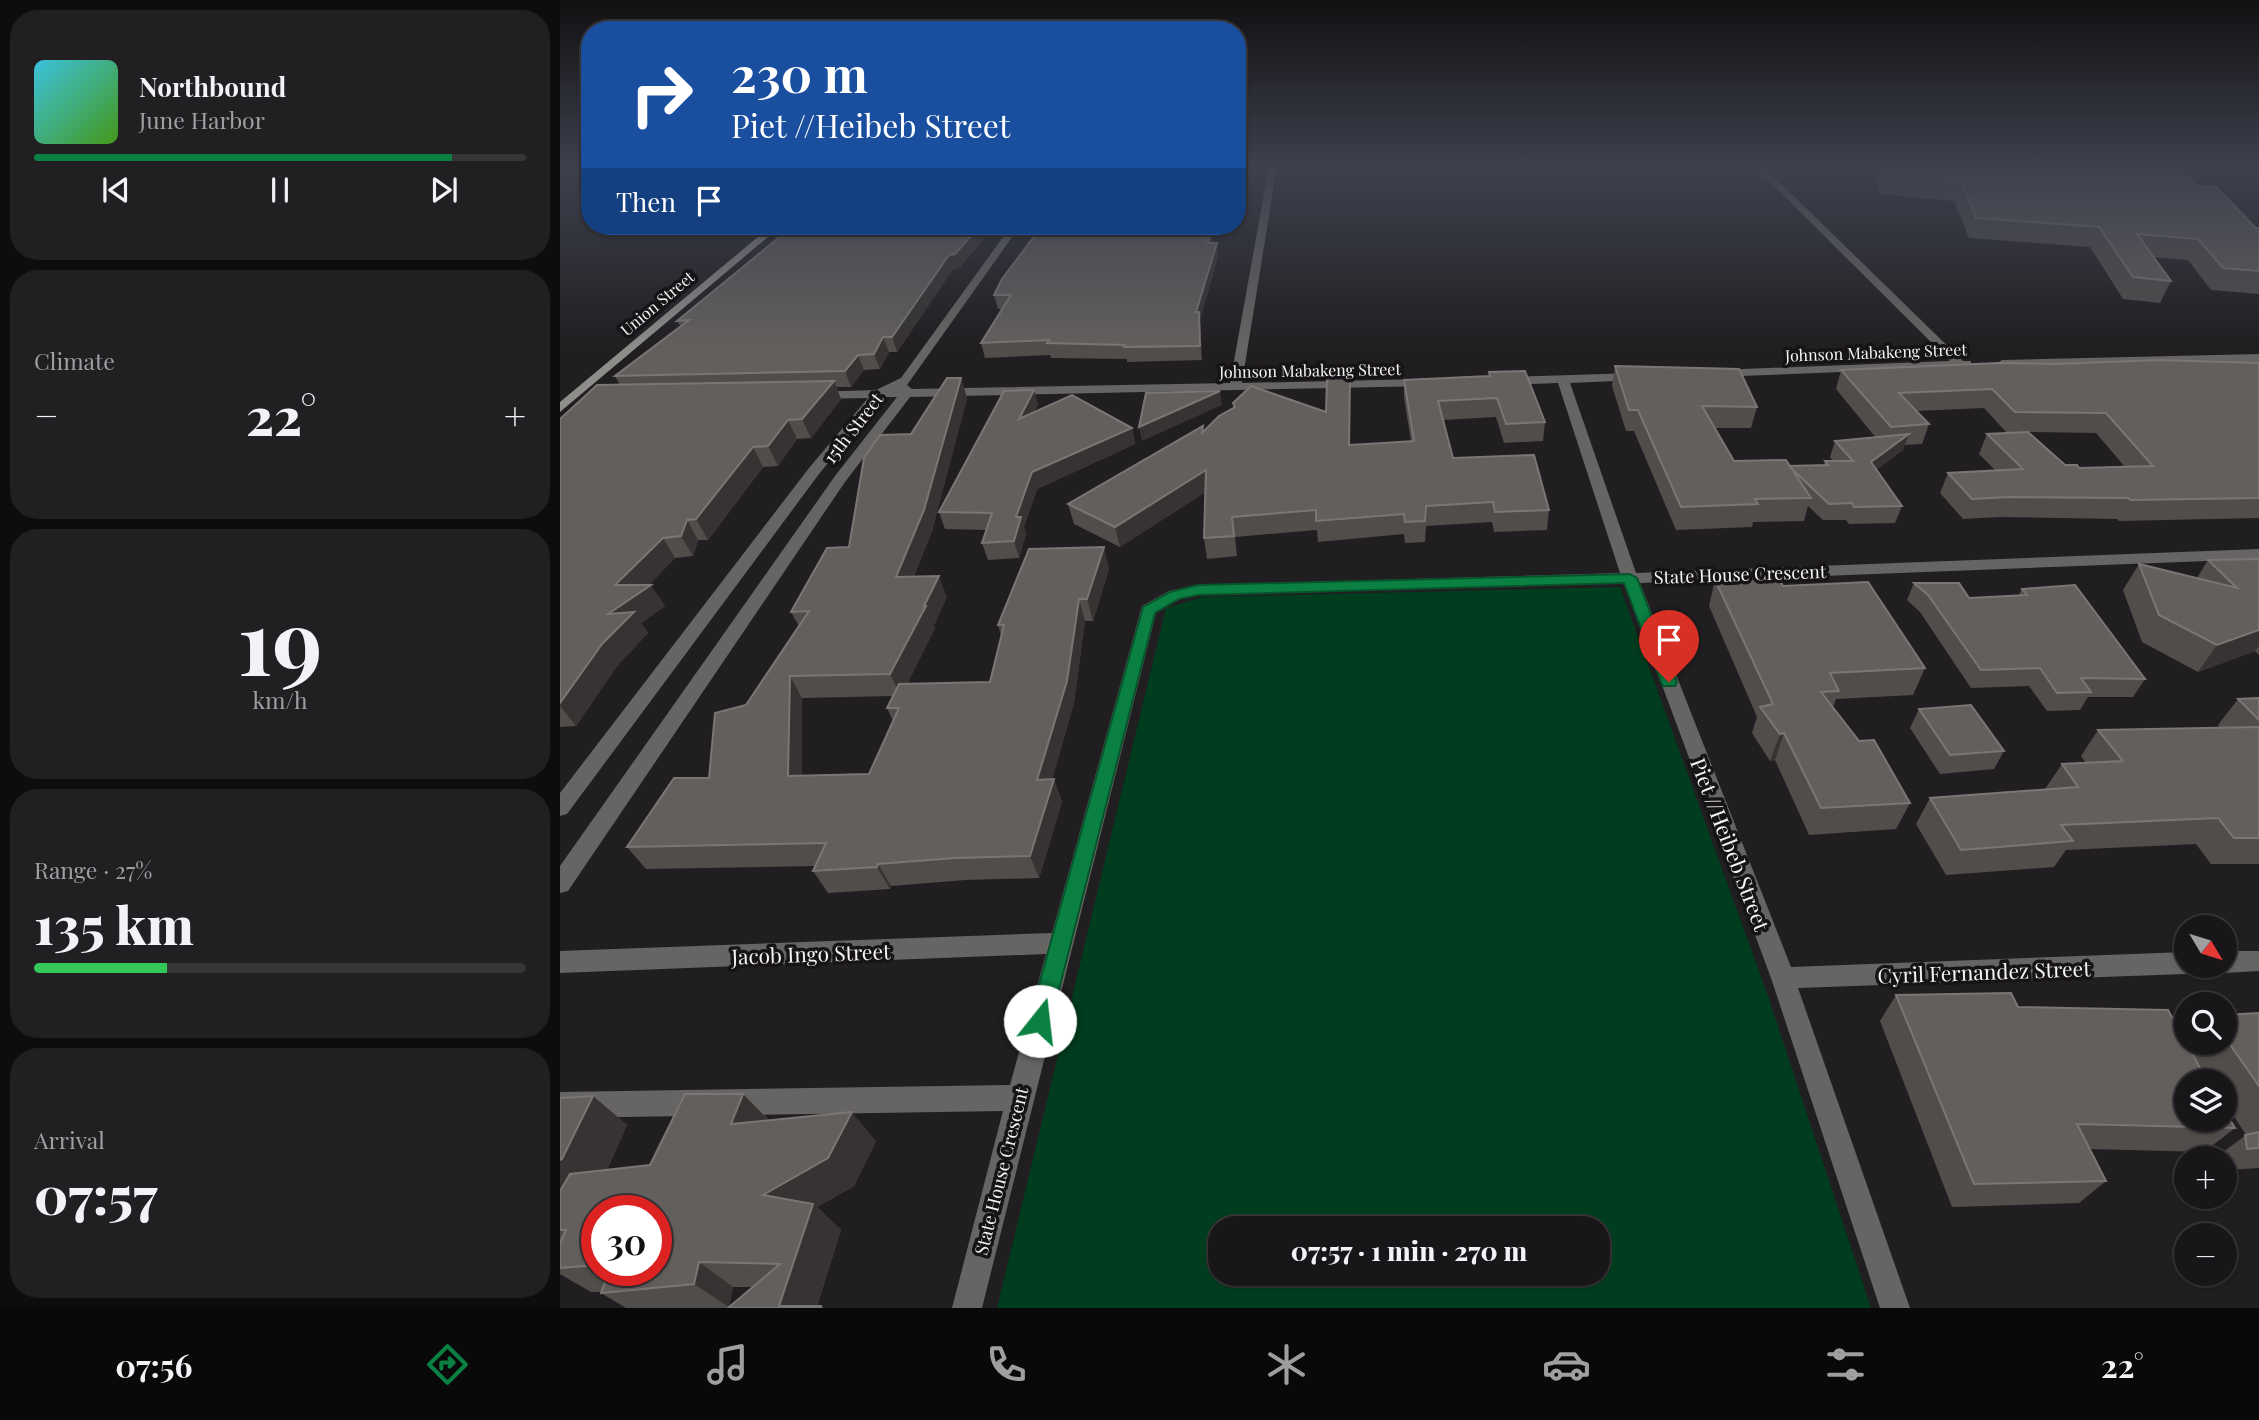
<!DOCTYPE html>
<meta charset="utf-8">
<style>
:root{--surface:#191619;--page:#221f22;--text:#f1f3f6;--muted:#9f9fa2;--line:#373538;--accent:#0b8043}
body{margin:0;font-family:"Playfair Display",serif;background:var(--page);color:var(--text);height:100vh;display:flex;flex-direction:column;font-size:26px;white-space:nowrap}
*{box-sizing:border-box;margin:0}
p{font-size:23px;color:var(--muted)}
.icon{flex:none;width:38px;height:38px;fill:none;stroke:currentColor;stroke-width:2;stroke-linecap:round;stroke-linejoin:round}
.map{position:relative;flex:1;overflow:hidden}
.panel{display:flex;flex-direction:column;gap:10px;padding:10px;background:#0e0c0e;width:560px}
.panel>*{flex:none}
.guide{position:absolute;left:21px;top:21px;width:665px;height:214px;border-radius:28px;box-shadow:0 2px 5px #0004,0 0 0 2px var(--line);background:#1a4fa0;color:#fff;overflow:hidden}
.needle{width:46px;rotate:128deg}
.tools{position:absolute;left:1614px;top:915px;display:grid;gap:14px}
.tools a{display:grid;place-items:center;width:63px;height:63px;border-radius:50%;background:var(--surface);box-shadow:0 2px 5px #0004,0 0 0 2px var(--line);font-size:35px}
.speed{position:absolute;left:21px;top:1195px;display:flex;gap:14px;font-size:35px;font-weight:700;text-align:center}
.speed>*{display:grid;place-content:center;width:91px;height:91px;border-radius:50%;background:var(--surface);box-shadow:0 2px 5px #0004,0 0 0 2px var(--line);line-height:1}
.speed .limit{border:10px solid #d22;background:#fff;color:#111}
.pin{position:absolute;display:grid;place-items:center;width:60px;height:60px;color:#fff;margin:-72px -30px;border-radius:50% 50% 50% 0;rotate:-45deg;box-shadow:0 0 7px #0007}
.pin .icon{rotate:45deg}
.me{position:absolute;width:77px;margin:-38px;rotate:16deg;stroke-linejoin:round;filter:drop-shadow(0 0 5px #0008)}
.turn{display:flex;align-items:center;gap:24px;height:147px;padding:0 35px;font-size:32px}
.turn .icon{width:91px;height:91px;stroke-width:2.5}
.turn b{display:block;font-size:49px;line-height:60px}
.then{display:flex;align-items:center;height:66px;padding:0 35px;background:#0003;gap:14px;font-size:26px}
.big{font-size:52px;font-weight:800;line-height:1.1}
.panel .card{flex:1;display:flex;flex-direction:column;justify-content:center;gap:10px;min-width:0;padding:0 24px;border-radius:28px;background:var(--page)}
.panel .dial{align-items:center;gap:0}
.dial b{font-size:91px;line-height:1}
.song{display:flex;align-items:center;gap:21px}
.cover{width:84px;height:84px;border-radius:10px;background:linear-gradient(135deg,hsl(190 70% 55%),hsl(100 70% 35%))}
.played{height:7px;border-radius:4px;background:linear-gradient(90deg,var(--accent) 85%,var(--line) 85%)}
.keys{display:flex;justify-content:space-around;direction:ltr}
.heat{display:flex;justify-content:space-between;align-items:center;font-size:38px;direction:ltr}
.charge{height:10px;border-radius:5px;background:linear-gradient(90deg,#34c759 27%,var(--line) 0)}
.trip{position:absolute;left:648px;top:1216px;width:402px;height:70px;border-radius:28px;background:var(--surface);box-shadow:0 2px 5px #0004,0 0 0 2px var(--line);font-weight:800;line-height:70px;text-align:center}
.tab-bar{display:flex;height:112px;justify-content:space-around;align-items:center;background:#0a090a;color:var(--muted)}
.tab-bar .icon{width:49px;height:49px}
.tab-bar .active{color:var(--accent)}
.tab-bar b{font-size:32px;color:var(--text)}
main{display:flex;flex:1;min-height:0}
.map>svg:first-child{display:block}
.green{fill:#003d1e;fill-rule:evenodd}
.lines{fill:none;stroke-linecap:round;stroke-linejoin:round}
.minor{fill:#666563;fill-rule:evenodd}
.secondary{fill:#8f8d8a;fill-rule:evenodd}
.wall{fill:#514d4b;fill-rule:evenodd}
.shaded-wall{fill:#373332}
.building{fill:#635f5d;stroke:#7a7675;stroke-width:2}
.route{fill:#0b8043;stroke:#07532c;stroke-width:2}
.labels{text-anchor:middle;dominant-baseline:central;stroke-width:7;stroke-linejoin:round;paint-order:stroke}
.far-street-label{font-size:16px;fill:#f5f3f5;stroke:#171417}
.street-label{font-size:18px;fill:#f5f3f5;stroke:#171417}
.near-street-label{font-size:21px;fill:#f5f3f5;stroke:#171417}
</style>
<main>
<section class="panel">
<div class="card">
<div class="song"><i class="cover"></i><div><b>Northbound</b><p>June Harbor</p></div></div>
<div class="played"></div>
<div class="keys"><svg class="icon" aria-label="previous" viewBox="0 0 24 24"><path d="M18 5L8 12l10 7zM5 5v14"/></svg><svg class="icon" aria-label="pause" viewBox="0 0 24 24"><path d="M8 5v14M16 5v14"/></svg><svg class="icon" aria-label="next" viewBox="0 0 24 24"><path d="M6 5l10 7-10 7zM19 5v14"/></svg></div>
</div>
<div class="card"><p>Climate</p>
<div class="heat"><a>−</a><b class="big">22°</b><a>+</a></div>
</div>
<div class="card dial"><b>19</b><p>km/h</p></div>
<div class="card"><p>Range · 27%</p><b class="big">135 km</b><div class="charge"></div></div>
<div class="card"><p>Arrival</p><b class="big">07:57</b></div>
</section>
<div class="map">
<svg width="1699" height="1308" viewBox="0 0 1699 1308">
<rect width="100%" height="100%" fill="#211e21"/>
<path class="green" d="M1060 587 1208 996 1311 1308H437L606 608 643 597ZM660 1228H1038V1274H660Z"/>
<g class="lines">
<g class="minor">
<path d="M709 166H717L682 383 865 379 871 383 869 386 350 397 285 482 8 891 0 893V866L275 476 337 397H322L259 474 7 814 0 816V793L249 468 308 398 256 399 252 398V392L316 390 341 378 451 226H460L347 385 352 389 670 383Z"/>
<path d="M1194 166H1203L1403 361H1411V367L1155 377V371L1159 370 1390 361Z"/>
<path d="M1699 354V362L1442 368 1436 364 1442 360Z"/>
<path d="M1075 373 1079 374V380L1010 383 1076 573 1699 549V559L1080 583 1231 967 1626 952V966H1636L1634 970 1626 974 1238 988 1350 1308H1320L1211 978 1064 583 638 595 620 599 596 613 422 1308H392L443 1111 0 1118V1092L450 1085 486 954 0 973V951L492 933 582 606 609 591 638 585 1060 573 998 383 946 385 940 381 946 377Z"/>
<path d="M1664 951H1699V971L1664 973 1656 969 1654 966H1664Z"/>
</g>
<path class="secondary" d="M211 226H221L0 412V402Z"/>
</g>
<g class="wall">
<path d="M677 166H684L682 180 677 181Z"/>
<path d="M1315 166H1617L1636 186 1696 228H1699V294L1651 290 1628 260 1593 257 1611 281 1600 303 1563 299 1530 247 1409 238 1394 201 1320 194Z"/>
<path d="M233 226H425L420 231 423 240 399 268 393 269 337 352H329L320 369 304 370 291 387H276L281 399 251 438 237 439 218 466 203 467 148 540H138L133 556 115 558 89 585 105 606 81 623 88 633 57 666 16 726 0 727V419L60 385 55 376 121 327 117 321Z"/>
<path d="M482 226H654L652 243H657L658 256 640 320 642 360 567 362V359L491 358 490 355 425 358 421 343 442 309H438L434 295Z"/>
<path d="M1699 363V518L1559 521 1557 519 1440 517 1403 519 1380 493 1388 473 1435 470 1419 454 1427 434 1467 432H1446L1424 408 1356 411 1369 424 1362 444 1344 445 1343 450 1316 470 1342 506 1335 523 1289 524 1286 520H1263L1248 506 1244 521 1193 522 1192 527 1116 530 1074 431H1066L1052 386 1055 366 1197 407 1191 428H1155L1174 461 1230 466 1264 465 1265 461H1273L1270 457 1275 441 1316 438 1276 389 1281 370 1497 364ZM1468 432 1536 433 1565 467 1519 468 1505 465Z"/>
<path d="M929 372 985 422 983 441 944 443 936 417 883 420 893 458 989 510 987 530 934 532 932 522 866 526 865 542 845 543 844 534 758 542 757 530 675 537 677 556 647 559 644 538 645 492 560 547 514 524 508 504 643 431 674 408 673 403 766 412 790 378V445L851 441 844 398V380L929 376Z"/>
<path d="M401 378 407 398 372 531 354 576 387 597 374 625 375 628 347 684 430 682 441 635 438 625 549 569 533 621H525L514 703 492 779H494L502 802 479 878 406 880 331 886 330 889 268 893 253 871 255 866 86 869 67 847 149 778 186 705 239 626 231 612 289 547 351 434ZM333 696 327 708 333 721 309 774 242 776V698Z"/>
<path d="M474 390 478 405 474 412 572 428 575 444 477 489 464 527 466 534 459 558 428 560 422 543 426 530 385 529 379 512Z"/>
<path d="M1699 559V655L1695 651 1638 672 1582 642 1563 590 1579 564 1637 578 1648 560Z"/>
<path d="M1155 580 1223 586 1365 668 1353 695 1276 699 1273 707 1350 803 1336 829 1249 835 1215 760 1210 761 1192 733 1197 717 1149 606Z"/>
<path d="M1354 583 1409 598 1458 596 1462 589 1585 679 1573 697H1528L1520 710 1487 711 1469 686 1411 688 1360 612 1347 600Z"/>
<path d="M1699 698V864H1651L1636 844 1506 850 1494 867 1386 875 1356 824 1370 798 1485 789 1502 764 1526 763 1521 756 1538 730 1660 728 1658 725 1678 699Z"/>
<path d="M1359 709 1444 751 1434 769 1380 774 1350 728Z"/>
<path d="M1336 995 1458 1007 1625 1040 1626 1039V1043H1664V1015L1699 1013V1168L1664 1170V1158H1655L1686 1135 1664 1101V1082H1651L1630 1050 1675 1128 1644 1152 1530 1149 1546 1181 1519 1203 1392 1207 1320 1021Z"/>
<path d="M183 1094 210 1121 316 1141 294 1186 257 1207 281 1230 257 1306H261L264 1308H66L41 1293V1292H31L0 1274V1098L33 1096 67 1125 47 1170 90 1165ZM37 1211 96 1270H37ZM173 1287H192L169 1307Z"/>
</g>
<g class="shaded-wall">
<path d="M681 166H684L682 180 681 169Z"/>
<path d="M410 226H425L420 231 423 240 399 268 393 269 337 352 332 337Z"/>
<path d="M651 226H654L650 256 648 243Z"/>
<path d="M657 243 658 256 640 320 642 360 636 312Z"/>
<path d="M323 337 329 352 320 369 314 354Z"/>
<path d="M298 355 304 370 291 387 285 371Z"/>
<path d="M401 378 407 398 372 531 345 598 336 577Z"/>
<path d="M790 378V465L789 445Z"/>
<path d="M274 381 281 399 251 438 242 419Z"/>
<path d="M474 390 478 405 464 435 459 419Z"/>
<path d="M660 391 662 405 582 441 579 427Z"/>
<path d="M228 420 237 439 218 466 208 446Z"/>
<path d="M572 428 575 444 477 489 464 527 466 534 459 558 454 541 456 517 472 472Z"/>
<path d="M1349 434 1343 450 1305 478 1311 462Z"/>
<path d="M193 447 203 467 148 540 136 519Z"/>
<path d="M646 470 649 490 560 547 555 527Z"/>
<path d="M127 520 138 540 133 556 121 536Z"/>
<path d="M103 538 115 558 85 589 91 585 105 606 81 623 88 633 57 666 16 726 0 706V703L48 614 55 585Z"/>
<path d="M544 547 549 569 533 621 527 599Z"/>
<path d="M379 576 387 597 374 625 375 628 341 696 330 674Z"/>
<path d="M519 599 525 621 514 703 486 802 477 780Z"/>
<path d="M1699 630V646L1695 651 1638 672 1657 645Z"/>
<path d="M230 676 242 698V798L228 776Z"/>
<path d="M1224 733 1215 760 1210 761 1220 734Z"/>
<path d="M494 779 502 802 479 878 470 856Z"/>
<path d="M318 864 331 886 330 889 317 867Z"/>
<path d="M183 1094 211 1123 171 1124Z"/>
<path d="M33 1096 67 1125 39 1187 0 1197V1160Z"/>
<path d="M292 1112 316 1141 294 1186 257 1207 281 1230 256 1308 219 1306 232 1221 203 1195Z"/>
<path d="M139 1262 173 1287 169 1307 134 1284Z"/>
</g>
<g class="building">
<path d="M1324 166H1617L1636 186 1656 187 1696 228H1699V271L1663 268 1638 239 1577 234 1611 281 1573 277 1539 227 1416 218 1401 182 1326 175Z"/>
<path d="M233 226H410L409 227H419L395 254 389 255 332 337H323L314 354 298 355 285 371 55 376 129 320 117 321Z"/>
<path d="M482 226H651L648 243H657L636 312H639L640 346 564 347 565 345 487 343 489 340 421 343 451 295H434L442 279Z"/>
<path d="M1598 360 1699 363V498L1571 500 1568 498 1449 497 1412 499 1388 473 1463 469 1427 434 1468 432 1505 465H1517L1519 468 1593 466 1546 413 1455 412 1432 389 1339 393 1369 424 1331 427 1281 370 1438 363 1497 364Z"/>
<path d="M1055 366 1179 369 1197 407 1142 406 1174 461 1226 460 1251 498 1195 499 1198 504 1121 507 1078 410H1069Z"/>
<path d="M965 371 985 422 946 424 937 398 878 401 893 458 974 455 989 510 935 512 933 502 866 506 865 521 845 522 844 514 756 521V510L672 517 674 536 644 538 646 470 555 527 508 504 643 426 642 433 659 416 675 407 673 403 691 386 766 412 767 379 790 378 789 445 824 443 854 441 844 380 930 376 929 372Z"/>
<path d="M387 378H401L364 510 336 577 379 576 364 606H366L330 674 230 676 228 776 309 774 339 708H327L339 684 430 682 444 625H438L469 549 544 547 527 599H519L507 681 477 780 494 779 470 856 395 858 318 864 317 867 253 871 266 843 67 847 114 778H149L155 713 186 705 249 611 231 612 267 548 289 547 304 458 320 435 351 434Z"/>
<path d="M274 381 242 419 228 420 208 446 193 447 136 519 127 520 121 536 103 538 55 585H91L48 614 74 612 42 644 0 703V419L37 385Z"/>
<path d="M474 390 459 419 512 395 572 428 472 472 456 517H461L454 541 422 543 432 513 379 512 444 391Z"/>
<path d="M660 391 579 427 586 393Z"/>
<path d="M1349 434 1311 462 1342 506 1294 507 1292 503 1269 504 1233 470 1230 466 1268 465 1265 461H1293L1275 441Z"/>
<path d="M1699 559V630L1657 645 1599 615 1579 564 1677 588 1648 560Z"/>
<path d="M1218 577 1223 586 1308 582 1365 668 1270 673 1279 691 1261 692 1299 741 1314 740 1350 803 1261 808 1224 733 1220 734 1200 707 1213 704 1155 580Z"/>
<path d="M1354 583H1399L1409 598 1467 595 1462 589 1515 585 1585 679 1521 678 1531 692 1497 693 1480 668 1421 670 1368 595Z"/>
<path d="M1699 698V720L1678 699Z"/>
<path d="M1411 705 1444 751 1390 755 1359 709Z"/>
<path d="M1699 727V838H1674L1658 818 1501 825 1513 841 1401 850 1370 798 1518 787 1502 764 1563 761 1538 730Z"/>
<path d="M1451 993 1458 1007 1608 1010 1648 1082H1626V1120H1664V1110L1675 1128 1517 1124 1546 1181 1414 1184 1336 995Z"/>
<path d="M1699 1013V1086L1664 1036V1015Z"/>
<path d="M125 1094H183L171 1124 292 1112 268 1158 203 1195 253 1204 219 1306H261V1308H168L220 1264 139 1262 134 1284 41 1293 49 1270H96V1211H37V1265L0 1268V1243L6 1230H0V1191L10 1174 90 1165Z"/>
<path d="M33 1096 2 1159 0 1160V1098Z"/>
<path d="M1699 1132V1148L1687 1149 1685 1135Z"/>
</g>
<linearGradient id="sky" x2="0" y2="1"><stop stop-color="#121012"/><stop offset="0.48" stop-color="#3d414e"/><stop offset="1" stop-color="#3d414e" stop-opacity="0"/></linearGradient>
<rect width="1699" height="349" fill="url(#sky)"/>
<path class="route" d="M1070 574 1077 578 1117 682 1115 686H1103L1101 682 1064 583 638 595 619 599 595 613 491 1021 488 1028 480 1031 472 1028 469 1021 583 607 610 592 638 585Z"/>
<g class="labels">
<g class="far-street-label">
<text transform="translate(97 303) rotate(-40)">Union Street</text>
<text transform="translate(1316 352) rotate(-2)">Johnson Mabakeng Street</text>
<text transform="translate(750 370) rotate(-1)">Johnson Mabakeng Street</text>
</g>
<g class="street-label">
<text transform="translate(293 428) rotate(-52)">15th Street</text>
<text transform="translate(1180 574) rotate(-2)">State House Crescent</text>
<text transform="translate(441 1171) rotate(-76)">State House Crescent</text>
</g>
<g class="near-street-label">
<text transform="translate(1171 844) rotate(69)">Piet //Heibeb Street</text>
<text transform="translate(251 953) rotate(-2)">Jacob Ingo Street</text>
<text transform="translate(1424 971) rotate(-2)">Cyril Fernandez Street</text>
</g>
</g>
</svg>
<div class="tools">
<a><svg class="needle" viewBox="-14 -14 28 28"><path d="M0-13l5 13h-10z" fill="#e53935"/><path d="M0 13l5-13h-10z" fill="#9f9fa2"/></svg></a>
<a><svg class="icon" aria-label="search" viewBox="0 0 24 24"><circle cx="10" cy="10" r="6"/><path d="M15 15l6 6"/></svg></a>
<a><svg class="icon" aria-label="layers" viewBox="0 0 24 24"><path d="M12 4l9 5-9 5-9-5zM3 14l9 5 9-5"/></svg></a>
<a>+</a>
<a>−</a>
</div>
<div class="speed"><div class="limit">30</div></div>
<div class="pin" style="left:1109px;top:682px;background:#d93025"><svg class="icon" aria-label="arrive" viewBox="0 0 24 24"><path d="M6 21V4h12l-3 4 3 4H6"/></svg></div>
<svg class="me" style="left:480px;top:1021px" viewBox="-20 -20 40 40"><circle r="19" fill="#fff"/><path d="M0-13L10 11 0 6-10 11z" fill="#0b8043"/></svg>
<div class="trip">07:57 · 1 min · 270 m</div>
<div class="guide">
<div class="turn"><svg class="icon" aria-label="right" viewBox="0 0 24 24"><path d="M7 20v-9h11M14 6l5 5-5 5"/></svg><div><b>230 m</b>Piet //Heibeb Street</div></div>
<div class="then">Then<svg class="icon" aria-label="arrive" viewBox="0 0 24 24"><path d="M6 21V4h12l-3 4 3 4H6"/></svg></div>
</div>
</div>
</main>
<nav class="tab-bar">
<b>07:56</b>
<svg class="icon active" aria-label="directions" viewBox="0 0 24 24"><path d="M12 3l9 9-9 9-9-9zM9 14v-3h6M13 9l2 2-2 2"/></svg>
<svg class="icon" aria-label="music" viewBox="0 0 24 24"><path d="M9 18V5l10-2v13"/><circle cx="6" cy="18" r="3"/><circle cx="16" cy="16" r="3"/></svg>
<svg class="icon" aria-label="phone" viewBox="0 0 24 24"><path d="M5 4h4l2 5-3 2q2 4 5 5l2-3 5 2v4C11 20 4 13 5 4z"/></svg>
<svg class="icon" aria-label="climate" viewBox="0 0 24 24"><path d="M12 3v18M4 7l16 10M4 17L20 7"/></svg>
<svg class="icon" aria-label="car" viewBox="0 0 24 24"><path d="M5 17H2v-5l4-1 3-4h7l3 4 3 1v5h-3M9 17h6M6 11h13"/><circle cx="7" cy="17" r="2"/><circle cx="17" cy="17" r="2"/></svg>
<svg class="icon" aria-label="filters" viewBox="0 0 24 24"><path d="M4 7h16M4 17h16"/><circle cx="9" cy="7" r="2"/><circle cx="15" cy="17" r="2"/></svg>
<b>22°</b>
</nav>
